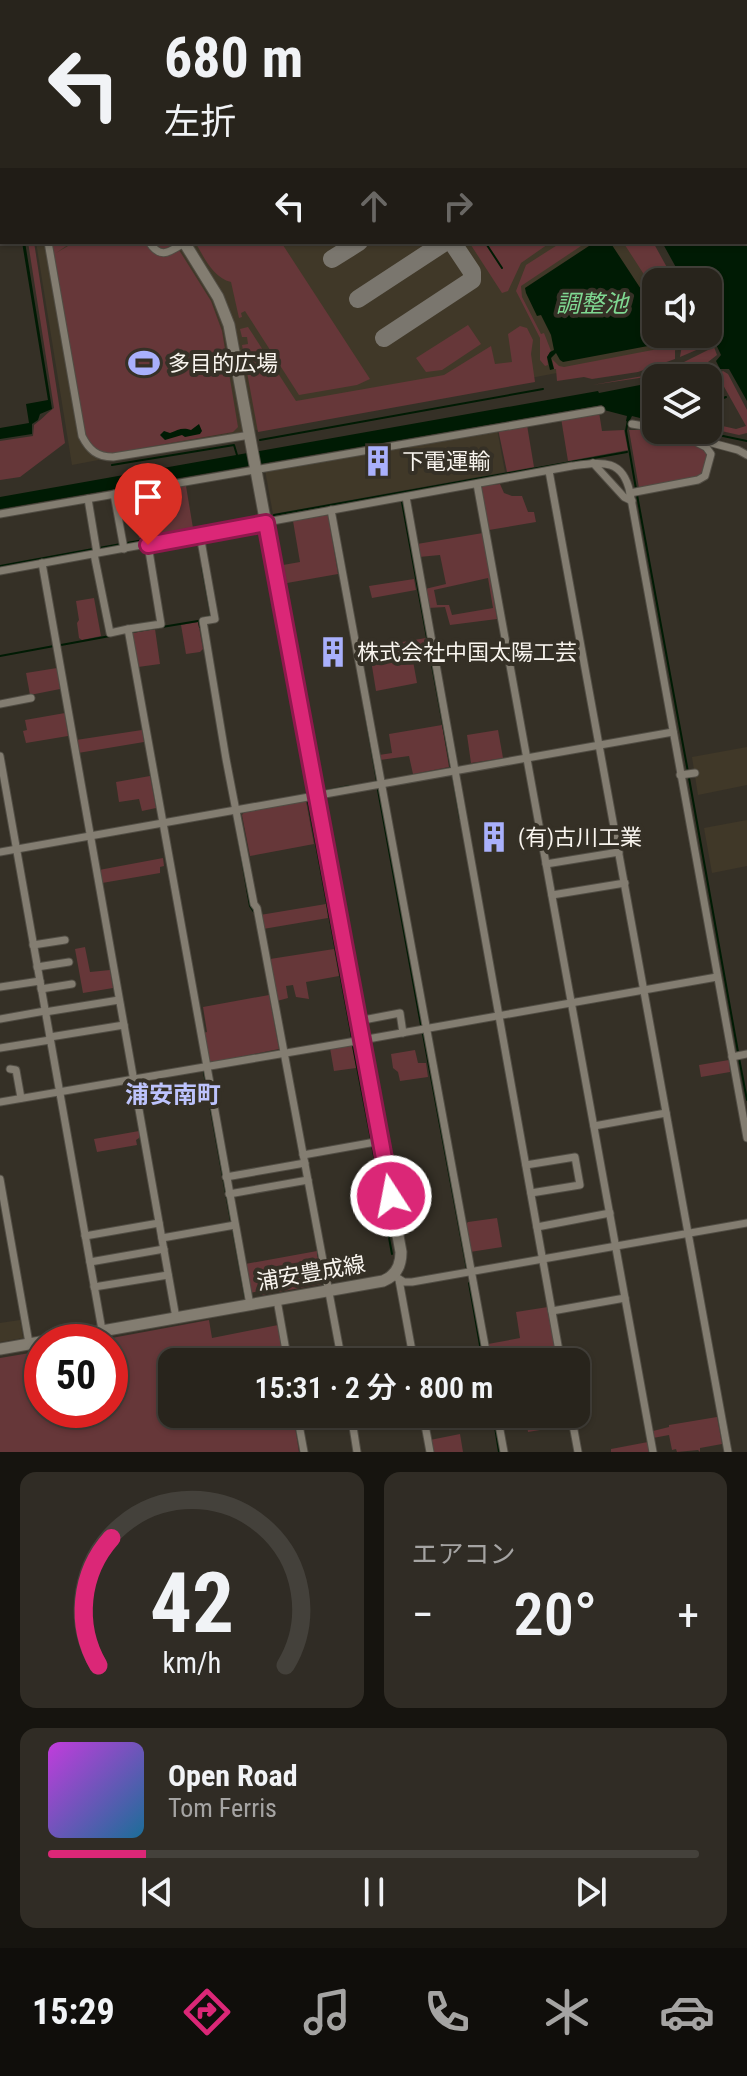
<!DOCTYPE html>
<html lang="ja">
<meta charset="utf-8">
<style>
:root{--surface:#28241c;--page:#302c25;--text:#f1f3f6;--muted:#a5a4a3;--line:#44413b;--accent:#db2777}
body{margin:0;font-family:"Roboto Condensed","Noto Sans JP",sans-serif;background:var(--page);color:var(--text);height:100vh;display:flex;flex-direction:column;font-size:30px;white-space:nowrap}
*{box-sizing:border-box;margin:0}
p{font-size:26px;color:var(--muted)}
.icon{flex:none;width:44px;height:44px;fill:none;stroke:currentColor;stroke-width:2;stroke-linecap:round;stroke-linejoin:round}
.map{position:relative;height:1452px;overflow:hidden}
.details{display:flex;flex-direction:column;gap:20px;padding:20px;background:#16140f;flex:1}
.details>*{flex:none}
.top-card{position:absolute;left:0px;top:0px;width:748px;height:244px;box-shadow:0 2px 6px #0004,0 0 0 2px var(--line);background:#28241c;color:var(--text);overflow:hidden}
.tools{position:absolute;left:642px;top:268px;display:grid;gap:16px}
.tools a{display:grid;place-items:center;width:80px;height:80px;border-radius:16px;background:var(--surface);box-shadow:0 2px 6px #0004,0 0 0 2px var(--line);font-size:40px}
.speed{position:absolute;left:24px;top:1324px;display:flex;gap:16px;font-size:40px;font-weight:700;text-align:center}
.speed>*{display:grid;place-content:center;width:104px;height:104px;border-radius:50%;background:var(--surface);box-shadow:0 2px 6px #0004,0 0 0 2px var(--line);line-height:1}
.speed .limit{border:12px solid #d22;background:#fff;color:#111}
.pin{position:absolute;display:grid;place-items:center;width:68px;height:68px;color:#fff;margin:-82px -34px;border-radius:50% 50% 50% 0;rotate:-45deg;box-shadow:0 0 8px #0007}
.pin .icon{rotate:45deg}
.me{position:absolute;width:88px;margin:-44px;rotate:349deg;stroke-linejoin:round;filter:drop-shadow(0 0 6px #0008)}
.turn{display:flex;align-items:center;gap:28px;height:168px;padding:0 32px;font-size:36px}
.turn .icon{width:104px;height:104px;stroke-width:2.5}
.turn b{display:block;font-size:56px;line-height:68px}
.lanes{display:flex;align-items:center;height:76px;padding:0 32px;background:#0003;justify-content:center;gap:40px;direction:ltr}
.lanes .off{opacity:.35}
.big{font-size:60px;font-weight:600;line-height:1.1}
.details .card{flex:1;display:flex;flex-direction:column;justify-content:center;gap:12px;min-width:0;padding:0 28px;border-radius:16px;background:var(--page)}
.details .dial{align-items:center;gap:0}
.dial svg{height:208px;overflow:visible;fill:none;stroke:var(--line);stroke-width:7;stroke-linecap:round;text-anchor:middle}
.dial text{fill:var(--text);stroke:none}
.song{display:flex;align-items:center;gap:24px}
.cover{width:96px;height:96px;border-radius:12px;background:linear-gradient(135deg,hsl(290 70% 55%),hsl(200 70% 35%))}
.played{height:8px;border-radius:4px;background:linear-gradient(90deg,var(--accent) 15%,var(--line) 15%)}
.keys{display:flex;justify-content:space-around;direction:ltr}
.heat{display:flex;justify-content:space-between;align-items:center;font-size:44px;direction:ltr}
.details .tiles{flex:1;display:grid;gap:20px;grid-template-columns:1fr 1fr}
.card:last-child{grid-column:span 2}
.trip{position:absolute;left:158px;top:1348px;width:432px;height:80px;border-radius:16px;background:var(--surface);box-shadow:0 2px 6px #0004,0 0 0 2px var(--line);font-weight:600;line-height:80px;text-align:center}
.menu{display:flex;height:128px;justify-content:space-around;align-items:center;background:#100e0b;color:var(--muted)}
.menu .icon{width:56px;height:56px}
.menu .selected{color:var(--accent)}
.menu b{font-size:36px;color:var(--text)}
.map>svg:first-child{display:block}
.built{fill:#403828}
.green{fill:#663739;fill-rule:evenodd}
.water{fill:#001b04}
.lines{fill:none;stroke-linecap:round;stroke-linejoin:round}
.stream{stroke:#001b04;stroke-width:2}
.taxiway{stroke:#7a766e;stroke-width:18}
.runway{stroke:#7a766e;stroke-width:46}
.street-casing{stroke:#514d44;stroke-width:9}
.secondary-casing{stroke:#514d44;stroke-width:13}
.street{stroke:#837d71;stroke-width:7}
.secondary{stroke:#837d71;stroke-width:11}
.route-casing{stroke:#8e194d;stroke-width:20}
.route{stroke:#db2777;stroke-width:14}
.labels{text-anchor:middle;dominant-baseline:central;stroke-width:8;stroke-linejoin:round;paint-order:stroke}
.poi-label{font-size:22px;fill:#f8f4ee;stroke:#353026;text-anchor:start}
.street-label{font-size:22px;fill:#f8f4ee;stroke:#353026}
.water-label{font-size:24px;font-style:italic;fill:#7fd892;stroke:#353026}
.neighbourhood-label{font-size:24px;font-weight:bold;fill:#bdc3fc;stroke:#353026}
</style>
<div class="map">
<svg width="747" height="1452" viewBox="0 0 747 1452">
<rect width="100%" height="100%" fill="#353026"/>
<g class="built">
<path d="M0 0H522L523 2H2V30Z"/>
<path d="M36 242H650L656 282V334H699L705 345 72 465Z"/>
<path d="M497 429 505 472 273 514 265 470Z"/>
<path d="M747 747V785L698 795 692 757Z"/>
<path d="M747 820V866L712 873 704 828Z"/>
<path d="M20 1320 23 1338 0 1342V1323Z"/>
</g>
<g class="green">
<path d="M28 242H34L65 443 20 477 0 480V441L33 436 34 425C40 421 47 413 54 408Z"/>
<path d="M52 242H72L56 253 75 242H174L211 301 222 331 238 427 233 432 108 454C95 451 89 446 84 433Z"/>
<path d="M195 242H281L370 379 357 385 299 395 245 311 241 313 242 317 239 318 231 282C213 278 204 257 195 242Z"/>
<path d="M469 242H551L521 263 508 291 502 293Z"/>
<path d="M562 242H587L521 286 522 297 541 334 544 333 551 351 547 357 548 365 545 366 540 360V338L516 291 526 265Z"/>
<path d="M623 242H653L675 282H656V293Z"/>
<path d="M468 325 481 344 442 370 426 372 416 358Z"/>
<path d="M520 326 527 328 533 340 531 354 535 382 258 432 242 345 248 344 247 337H242L240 329 248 327 296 401 444 375 491 346 495 364 512 362 508 334Z"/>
<path d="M681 334H703L708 345 680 357 682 345Z"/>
<path d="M675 342V359L638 372 592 379 584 377 557 381 556 369H554L552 359 559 366 564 367 663 348 671 346Z"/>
<path d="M714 347 717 355 708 362 715 376 723 371 728 374 747 410V433L739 435 708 428 709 423 736 429 746 426 722 383 709 382 706 373 699 363 673 374 657 378 646 377 592 385 643 376 684 362Z"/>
<path d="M599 412 602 431 624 430 628 450 568 461 561 418Z"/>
<path d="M527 425 534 467 507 472 498 429Z"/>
<path d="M629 430H653L693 440C696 445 706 448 707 453 710 460 703 472 698 477L639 488Z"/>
<path d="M500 484 504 493 512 496H522L528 512H534L536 522 489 530 481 489 483 486Z"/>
<path d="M186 486 193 528 139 538 132 495Z"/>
<path d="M328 515 338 574 287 583 283 565 300 562 293 521Z"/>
<path d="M483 533 497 619 450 625 445 607 428 608 425 589 446 584 440 555 419 557 417 544ZM488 578 493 608 452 615 449 605H437L434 590Z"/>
<path d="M414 579 416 590 372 598 369 586Z"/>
<path d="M94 598 101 636 82 640 79 638 77 623 79 620 76 601Z"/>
<path d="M198 622 203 649 200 652 186 654 181 625Z"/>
<path d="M155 629 160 664 138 667 131 633Z"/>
<path d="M426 638 429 658 413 661 417 683 376 691 371 660 362 662 360 649Z"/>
<path d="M57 668 60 689 30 695 26 673Z"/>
<path d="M65 713 68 736 26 743 23 731 27 730 25 720Z"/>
<path d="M442 725 449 767 413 774 409 756 380 760 379 755 392 753 389 734Z"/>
<path d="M142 730 144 742 78 753 76 740Z"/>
<path d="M498 730 503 758 471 763 467 735Z"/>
<path d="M150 776 156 808 142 811 139 799 119 802 116 782Z"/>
<path d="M306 801 314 844 250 856 242 815 245 811Z"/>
<path d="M163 858 164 866 160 867V873L102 883 99 870Z"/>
<path d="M326 904 328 918 263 929 260 915Z"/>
<path d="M85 947 90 972 110 970 113 988 83 993 75 949Z"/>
<path d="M334 949 339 976 306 982 309 999 296 997 293 985 286 986 288 998 277 1001 270 959Z"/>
<path d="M269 995 279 1049 208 1063 203 1033 207 1032 203 1007Z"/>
<path d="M352 1045 356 1068 334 1071 330 1048Z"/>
<path d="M415 1050 418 1063H426L428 1077 400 1081 398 1072 393 1068 391 1054Z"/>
<path d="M729 1060 730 1072 701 1077 699 1065Z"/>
<path d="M139 1131V1138L136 1140 137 1145 97 1152 94 1139Z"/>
<path d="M497 1218 502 1247 470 1252 465 1225 468 1222Z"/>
<path d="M317 1251 322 1284 261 1295 259 1291 250 1293 245 1264Z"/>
<path d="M548 1307 555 1351 491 1362 488 1344 520 1338 516 1312Z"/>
<path d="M209 1320 212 1338 278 1325 284 1362H172V1414H293L299 1452H0V1358L42 1351V1410H110V1342H90Z"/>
<path d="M717 1417 722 1444 700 1448V1452L698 1450 677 1452 676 1449 672 1450 669 1435 653 1438V1431L669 1427V1425Z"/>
<path d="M563 1419 564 1426 528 1432 527 1425Z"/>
<path d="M460 1434 463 1452H432L430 1440Z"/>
<path d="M648 1442 649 1452H611V1449Z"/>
</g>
<g class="water">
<path d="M531 0H747V401L729 369H720L716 361 721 355 708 327V282H684L662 242H746V2H533Z"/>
<path d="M22 242H25L52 409 40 414 38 420 32 424V434L0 439V428L29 423 26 404 48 400Z"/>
<path d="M595 242H610L656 312V334H671V339L664 343 563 362 560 360 556 353 551 358 554 369 550 370 547 357 550 352 554 350 551 335 541 315 537 316 526 293 525 288Z"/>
<path d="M640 385 656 388V422L632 416 629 422 626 421 627 416 604 410 602 405 0 509V497L598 391 599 393Z"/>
<path d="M199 424 202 431 200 434 185 437 182 435 165 440 160 435 164 431 170 433C178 430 182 427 191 430Z"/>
</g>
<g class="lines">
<g class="stream">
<path d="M328 0 329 2"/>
<path d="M485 242 502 268"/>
<path d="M721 399 726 397"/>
<path d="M628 420 626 431 636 489"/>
<path d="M704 432 747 441"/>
<path d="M260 440 543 389"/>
<path d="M112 465 234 445 237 455"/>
<path d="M637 495 688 772"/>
<path d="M402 502 451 768 449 769"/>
<path d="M274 515 627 452"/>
<path d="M127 543 255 520"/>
<path d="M99 548 121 544"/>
<path d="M0 566 93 549"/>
<path d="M200 627 199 621 202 618 211 616 202 567"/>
<path d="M132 632 198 621"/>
<path d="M61 645 110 636"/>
<path d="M0 656 54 646"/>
<path d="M364 707 377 781 375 782"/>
<path d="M453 778 460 819"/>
<path d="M689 778 738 1052"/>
<path d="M378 790 421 1025"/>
<path d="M324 791 349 786"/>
<path d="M308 801 352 1038"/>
<path d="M238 837 250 906 254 912"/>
<path d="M423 1034 467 1269 465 1270"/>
<path d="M353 1046 371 1139"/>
<path d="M739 1058 747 1100"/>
<path d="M204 1072 231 1221"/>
<path d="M372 1145 392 1254"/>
<path d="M233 1231 245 1297"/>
<path d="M318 1253 324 1284"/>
<path d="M469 1283 483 1362"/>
<path d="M493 1414 499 1452"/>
</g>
<g class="taxiway">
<path d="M295 0 296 2"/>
<path d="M156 2 159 0"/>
<path d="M257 2 260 0"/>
<path d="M332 259 359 242"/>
<path d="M358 299 445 242"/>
<path d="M384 338 472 280V272L452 242"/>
</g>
<path class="runway" d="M411 0 412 2"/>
<defs>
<g id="street">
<path d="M5 0V2"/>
<path d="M48 242 82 436C89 450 97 457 113 457L250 435"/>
<path d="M149 242C161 260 169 252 184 243"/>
<path d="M632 424 656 428"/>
<path d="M664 430 738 450 747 455"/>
<path d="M593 463 624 497 632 501"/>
<path d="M549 471 728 1452"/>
<path d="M477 484 653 1452"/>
<path d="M630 493 698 480 705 476 711 454 706 447 698 443 697 437"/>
<path d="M114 494 124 549"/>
<path d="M406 497 561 1362"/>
<path d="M88 499 97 553"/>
<path d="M331 510 488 1362"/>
<path d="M0 514 601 410"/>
<path d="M200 535 215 619 203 621 226 759 254 904 257 908 342 1362"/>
<path d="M94 554 110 633 128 629 250 1305"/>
<path d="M42 563 176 1318"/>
<path d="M0 571 572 466C602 462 623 458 630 493L747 1138"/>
<path d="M128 629 161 624 148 545"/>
<path d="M0 704 31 698"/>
<path d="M0 756 102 1330"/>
<path d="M680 775 695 773"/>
<path d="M0 852 673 732"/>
<path d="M546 864 619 852"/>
<path d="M552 895 625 883"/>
<path d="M33 945 65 940"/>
<path d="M37 967 69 962"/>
<path d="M0 987 40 981"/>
<path d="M41 989 72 984"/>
<path d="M45 1012 119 1000"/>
<path d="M0 1019 45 1011"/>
<path d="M358 1021 400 1013 403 1033"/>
<path d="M50 1037 124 1025"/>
<path d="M0 1048 50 1040"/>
<path d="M732 1057 747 1054"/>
<path d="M10 1069 16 1070 21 1098"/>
<path d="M0 1102 362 1040 717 977"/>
<path d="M594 1126 666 1113"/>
<path d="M303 1155 381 1141"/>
<path d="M526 1165 575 1157 580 1185 531 1193"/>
<path d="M226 1177 305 1163"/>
<path d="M0 1179 29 1343"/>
<path d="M229 1194 308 1180"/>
<path d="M537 1227 610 1213"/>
<path d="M85 1236 159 1223"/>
<path d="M162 1238 235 1225"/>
<path d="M90 1262 164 1249"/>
<path d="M393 1275 404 1282H412L747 1223"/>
<path d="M399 1280 414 1362"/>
<path d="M94 1287 168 1275"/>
<path d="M277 1300 288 1362"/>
<path d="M552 1311 625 1298"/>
<path d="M297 1414 304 1452"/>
<path d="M351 1414 357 1452"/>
<path d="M423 1414 430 1452"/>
<path d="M497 1414 504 1452"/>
<path d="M571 1414 578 1452"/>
</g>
<g id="secondary">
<path d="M27 0 29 2"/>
<path d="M0 1349 383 1281C396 1276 401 1265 401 1252L229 325 218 297 184 242"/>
</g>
</defs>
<use href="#street" class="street-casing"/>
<use href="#secondary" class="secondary-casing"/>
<use href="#street" class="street"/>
<use href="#secondary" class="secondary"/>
</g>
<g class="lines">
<defs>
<path id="route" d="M148 545 266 523 391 1196"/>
</defs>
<use href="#route" class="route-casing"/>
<use href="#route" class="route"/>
</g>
<defs>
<symbol id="stadium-bare" viewBox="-9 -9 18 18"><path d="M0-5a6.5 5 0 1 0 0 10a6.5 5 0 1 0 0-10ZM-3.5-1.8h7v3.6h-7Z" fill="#a9b0fc" stroke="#353026" stroke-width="2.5" paint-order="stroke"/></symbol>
<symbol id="building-bare" viewBox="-9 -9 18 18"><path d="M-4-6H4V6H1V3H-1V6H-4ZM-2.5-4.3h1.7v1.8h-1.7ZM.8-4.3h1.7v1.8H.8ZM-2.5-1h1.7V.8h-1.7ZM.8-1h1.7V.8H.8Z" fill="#a9b0fc" stroke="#353026" stroke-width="2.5" paint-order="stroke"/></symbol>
</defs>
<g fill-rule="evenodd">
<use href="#stadium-bare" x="122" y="341" width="44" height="44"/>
<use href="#building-bare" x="356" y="439" width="44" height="44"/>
<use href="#building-bare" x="311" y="630" width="44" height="44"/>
<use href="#building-bare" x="472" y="815" width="44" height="44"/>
</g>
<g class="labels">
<g class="poi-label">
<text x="168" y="363">多目的広場</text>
<text x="402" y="461">下電運輸</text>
<text x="357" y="652">株式会社中国太陽工芸</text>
<text x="518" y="837">(有)古川工業</text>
</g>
<g class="street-label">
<text transform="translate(311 1273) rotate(-10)">浦安豊成線</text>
</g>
<g class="water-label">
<text x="592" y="304">調整池</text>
</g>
<g class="neighbourhood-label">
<text x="173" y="1095">浦安南町</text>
</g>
</g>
</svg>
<div class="tools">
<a><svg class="icon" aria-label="sound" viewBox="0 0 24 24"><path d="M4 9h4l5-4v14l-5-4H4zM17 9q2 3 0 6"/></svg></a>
<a><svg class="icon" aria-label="layers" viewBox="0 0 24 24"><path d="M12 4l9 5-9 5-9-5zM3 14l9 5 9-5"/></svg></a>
</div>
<div class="speed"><div class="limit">50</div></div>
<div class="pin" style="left:148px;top:545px;background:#d93025"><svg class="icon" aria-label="arrive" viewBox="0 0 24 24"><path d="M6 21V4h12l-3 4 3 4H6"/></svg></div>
<svg class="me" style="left:391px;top:1196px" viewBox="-20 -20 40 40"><circle r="17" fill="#db2777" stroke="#fff" stroke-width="3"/><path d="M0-11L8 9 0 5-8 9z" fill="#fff"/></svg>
<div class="trip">15:31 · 2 分 · 800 m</div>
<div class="top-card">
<div class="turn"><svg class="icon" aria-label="left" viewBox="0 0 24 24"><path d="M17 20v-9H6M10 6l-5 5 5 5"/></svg><div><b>680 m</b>左折</div></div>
<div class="lanes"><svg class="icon" aria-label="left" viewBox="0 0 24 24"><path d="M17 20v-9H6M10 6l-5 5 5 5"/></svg><svg class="icon off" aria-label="ahead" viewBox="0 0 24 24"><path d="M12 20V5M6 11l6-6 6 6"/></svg><svg class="icon off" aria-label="right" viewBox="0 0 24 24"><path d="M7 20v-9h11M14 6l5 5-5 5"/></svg></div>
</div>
</div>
<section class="details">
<div class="tiles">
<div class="card dial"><svg viewBox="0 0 100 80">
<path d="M14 69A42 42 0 1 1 86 69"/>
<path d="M14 69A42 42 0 0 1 19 20" stroke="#db2777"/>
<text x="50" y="56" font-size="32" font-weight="700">42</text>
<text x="50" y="72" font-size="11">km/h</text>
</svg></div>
<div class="card"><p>エアコン</p>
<div class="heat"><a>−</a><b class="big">20°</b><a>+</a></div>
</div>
<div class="card">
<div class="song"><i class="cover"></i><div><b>Open Road</b><p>Tom Ferris</p></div></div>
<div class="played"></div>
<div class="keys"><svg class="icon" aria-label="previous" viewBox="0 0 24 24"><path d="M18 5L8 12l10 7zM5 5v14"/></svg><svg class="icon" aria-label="pause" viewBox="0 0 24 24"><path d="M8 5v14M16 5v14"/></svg><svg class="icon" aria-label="next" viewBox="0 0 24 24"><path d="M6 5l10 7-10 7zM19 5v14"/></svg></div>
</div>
</div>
</section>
<nav class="menu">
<b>15:29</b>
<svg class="icon selected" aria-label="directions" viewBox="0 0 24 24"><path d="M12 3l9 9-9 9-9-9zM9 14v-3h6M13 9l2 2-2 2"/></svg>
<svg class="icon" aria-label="music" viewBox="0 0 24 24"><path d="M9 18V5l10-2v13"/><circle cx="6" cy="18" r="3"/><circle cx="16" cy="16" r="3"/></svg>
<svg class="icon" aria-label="phone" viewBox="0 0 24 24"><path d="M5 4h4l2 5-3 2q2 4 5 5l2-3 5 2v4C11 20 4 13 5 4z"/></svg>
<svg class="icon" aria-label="climate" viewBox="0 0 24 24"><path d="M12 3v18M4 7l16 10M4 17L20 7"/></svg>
<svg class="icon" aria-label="car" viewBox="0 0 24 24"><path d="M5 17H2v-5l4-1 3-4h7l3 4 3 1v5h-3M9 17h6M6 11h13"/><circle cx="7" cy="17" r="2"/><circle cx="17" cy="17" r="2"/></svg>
</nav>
